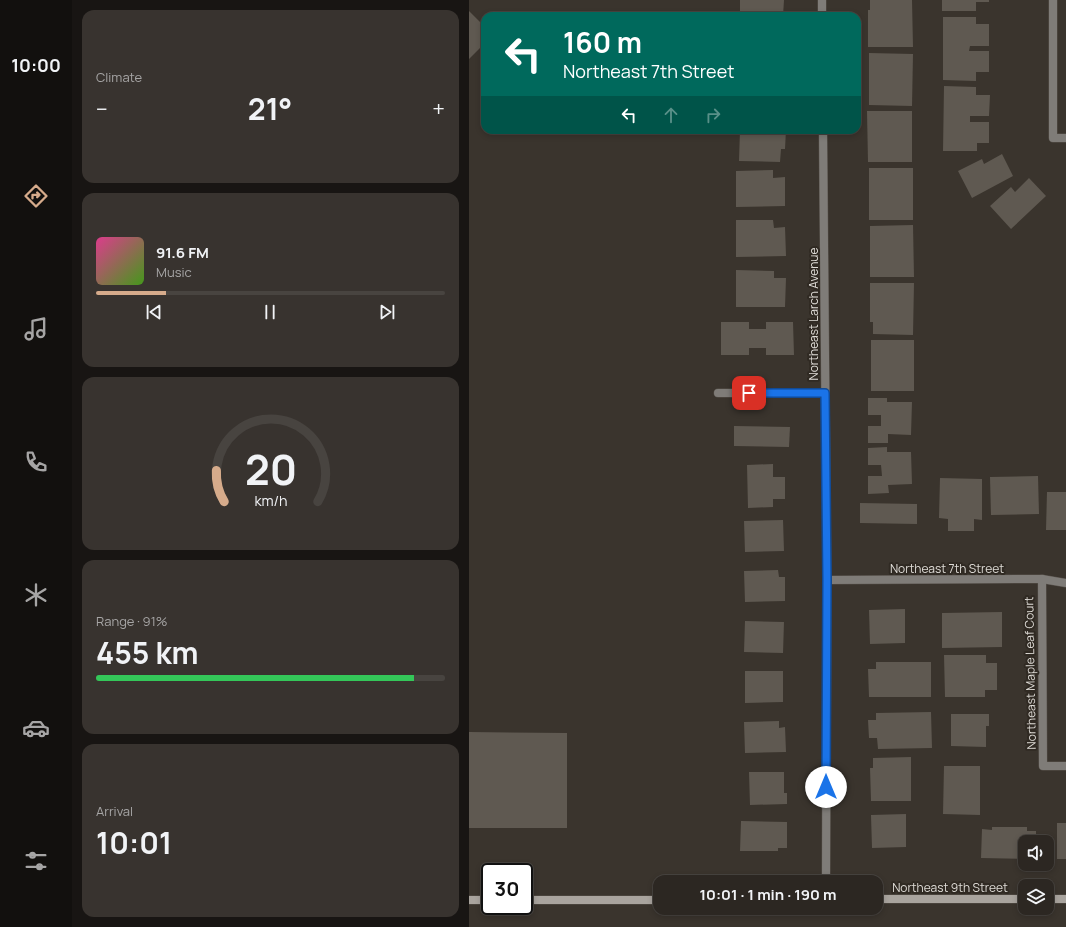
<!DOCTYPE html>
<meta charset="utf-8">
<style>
:root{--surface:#2c2722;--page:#38332f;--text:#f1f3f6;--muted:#a6a5a5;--line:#484440;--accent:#d6ab8b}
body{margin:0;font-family:Manrope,sans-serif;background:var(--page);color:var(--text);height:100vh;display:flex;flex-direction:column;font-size:15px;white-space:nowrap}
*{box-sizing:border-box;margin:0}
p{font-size:13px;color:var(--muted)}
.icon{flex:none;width:22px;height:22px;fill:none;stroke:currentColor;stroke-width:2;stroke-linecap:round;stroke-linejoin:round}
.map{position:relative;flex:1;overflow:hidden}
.panel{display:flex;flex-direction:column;gap:10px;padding:10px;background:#181513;width:397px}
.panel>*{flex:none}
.guide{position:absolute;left:12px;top:12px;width:380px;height:122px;border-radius:12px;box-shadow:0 2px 6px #0003,0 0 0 1px var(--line);background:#00695c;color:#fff;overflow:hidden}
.tools{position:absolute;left:549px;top:835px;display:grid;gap:8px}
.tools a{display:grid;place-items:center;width:36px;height:36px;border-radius:8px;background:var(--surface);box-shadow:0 2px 6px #0003,0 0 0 1px var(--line);font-size:20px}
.speed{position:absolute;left:12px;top:863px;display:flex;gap:8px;font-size:20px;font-weight:700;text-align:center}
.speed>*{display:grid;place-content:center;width:52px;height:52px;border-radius:50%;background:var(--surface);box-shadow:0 2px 6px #0003,0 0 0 1px var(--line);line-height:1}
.speed .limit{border:2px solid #111;border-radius:6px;background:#fff;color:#111}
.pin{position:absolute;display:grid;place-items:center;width:34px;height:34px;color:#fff;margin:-17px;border-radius:8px;box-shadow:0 2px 6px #0006}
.me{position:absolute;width:44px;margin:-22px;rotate:0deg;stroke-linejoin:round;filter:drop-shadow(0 0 3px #0008)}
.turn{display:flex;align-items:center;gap:14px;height:84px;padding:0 16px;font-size:18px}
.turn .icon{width:52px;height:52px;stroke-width:2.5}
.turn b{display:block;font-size:28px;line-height:34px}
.lanes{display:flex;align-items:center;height:38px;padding:0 16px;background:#0003;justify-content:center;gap:20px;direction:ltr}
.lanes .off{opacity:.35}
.big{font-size:30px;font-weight:700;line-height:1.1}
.panel .tile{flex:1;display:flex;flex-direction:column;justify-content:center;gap:6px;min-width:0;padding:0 14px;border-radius:12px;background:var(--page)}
.panel .dial{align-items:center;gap:0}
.dial svg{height:104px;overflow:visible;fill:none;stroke:var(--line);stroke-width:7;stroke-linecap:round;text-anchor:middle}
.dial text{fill:var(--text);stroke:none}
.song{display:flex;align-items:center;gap:12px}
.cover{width:48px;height:48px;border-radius:6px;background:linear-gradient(135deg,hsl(330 70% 55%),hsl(100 70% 35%))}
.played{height:4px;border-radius:2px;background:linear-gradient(90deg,var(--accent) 20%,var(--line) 20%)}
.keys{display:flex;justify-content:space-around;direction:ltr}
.heat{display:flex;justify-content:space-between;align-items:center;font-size:22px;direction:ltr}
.charge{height:6px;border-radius:3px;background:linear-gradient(90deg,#34c759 91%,var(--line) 0)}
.trip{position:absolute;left:184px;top:875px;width:230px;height:40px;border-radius:12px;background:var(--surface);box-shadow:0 2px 6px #0003,0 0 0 1px var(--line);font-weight:700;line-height:40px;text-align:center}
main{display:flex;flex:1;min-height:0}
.menu{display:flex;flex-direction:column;width:72px;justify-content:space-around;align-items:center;background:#12100e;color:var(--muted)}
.menu .icon{width:28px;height:28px}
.menu .selected{color:var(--accent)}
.menu b{font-size:18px;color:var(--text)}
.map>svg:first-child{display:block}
.building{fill:#5f5951}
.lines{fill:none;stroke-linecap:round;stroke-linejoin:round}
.minor-casing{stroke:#58524c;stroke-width:9}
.secondary-casing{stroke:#58524c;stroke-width:9}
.minor{stroke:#7f7c78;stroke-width:8}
.secondary{stroke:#a9a49e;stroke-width:8}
.route-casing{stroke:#114b97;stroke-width:10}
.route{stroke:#1a73e8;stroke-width:7}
.labels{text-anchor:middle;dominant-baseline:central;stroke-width:4;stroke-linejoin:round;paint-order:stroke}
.street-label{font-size:12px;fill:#dfdcd7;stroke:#302a23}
</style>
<main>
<nav class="menu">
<b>10:00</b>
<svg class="icon selected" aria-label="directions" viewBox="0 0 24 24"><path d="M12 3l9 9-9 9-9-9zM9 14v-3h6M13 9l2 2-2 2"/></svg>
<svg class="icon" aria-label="music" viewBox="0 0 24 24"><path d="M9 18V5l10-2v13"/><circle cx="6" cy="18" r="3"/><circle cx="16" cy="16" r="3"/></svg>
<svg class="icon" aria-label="phone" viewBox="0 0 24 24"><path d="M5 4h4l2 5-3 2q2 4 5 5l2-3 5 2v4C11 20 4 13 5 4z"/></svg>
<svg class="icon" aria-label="climate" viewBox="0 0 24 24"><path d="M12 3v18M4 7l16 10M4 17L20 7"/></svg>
<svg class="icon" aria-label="car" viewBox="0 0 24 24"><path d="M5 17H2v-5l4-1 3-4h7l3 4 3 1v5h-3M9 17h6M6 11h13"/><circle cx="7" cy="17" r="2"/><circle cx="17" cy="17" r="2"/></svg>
<svg class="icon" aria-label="filters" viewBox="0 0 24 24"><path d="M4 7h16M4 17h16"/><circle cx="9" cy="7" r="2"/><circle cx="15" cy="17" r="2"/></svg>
</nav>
<section class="panel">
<div class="tile"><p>Climate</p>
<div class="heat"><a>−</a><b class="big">21°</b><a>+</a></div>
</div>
<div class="tile">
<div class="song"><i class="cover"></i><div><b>91.6 FM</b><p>Music</p></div></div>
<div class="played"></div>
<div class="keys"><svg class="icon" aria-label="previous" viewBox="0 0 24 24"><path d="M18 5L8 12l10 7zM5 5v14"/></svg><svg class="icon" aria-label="pause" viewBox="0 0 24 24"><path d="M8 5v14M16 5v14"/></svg><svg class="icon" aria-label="next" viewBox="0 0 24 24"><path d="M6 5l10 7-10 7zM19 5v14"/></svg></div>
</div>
<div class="tile dial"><svg viewBox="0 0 100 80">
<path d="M14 69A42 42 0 1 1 86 69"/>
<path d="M14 69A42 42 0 0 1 8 45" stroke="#d6ab8b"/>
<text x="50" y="56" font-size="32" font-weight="700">20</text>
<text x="50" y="72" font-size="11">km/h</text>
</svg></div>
<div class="tile"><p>Range · 91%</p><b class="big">455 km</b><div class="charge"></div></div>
<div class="tile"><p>Arrival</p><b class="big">10:01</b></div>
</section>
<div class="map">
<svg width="597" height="927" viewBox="0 0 597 927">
<rect width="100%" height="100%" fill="#3a342d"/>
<g class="building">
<path d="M271 0H315L314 16H271Z"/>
<path d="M401 0H443L444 47H399V10H401Z"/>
<path d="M473 0H520V2H507V11H473Z"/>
<path d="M0 11 16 27V33L11 39V48L0 59Z"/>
<path d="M474 17H507V24H520V46H501L500 51H520V72H507V81L474 80Z"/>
<path d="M400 53 444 54 443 106 400 105Z"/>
<path d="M475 86 507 87V95H521L520 116H501V122H520V143H508V151H474Z"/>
<path d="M398 111H443V162H399Z"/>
<path d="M271 130H317L316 149H312L311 162 270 161Z"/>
<path d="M533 154 544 176 503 198 489 171 513 159 515 164Z"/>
<rect x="400" y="168" width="44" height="52"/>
<path d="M304 170V178L316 177V206L267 207V171Z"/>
<path d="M560 178 577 196 542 229 521 206 542 187 546 192Z"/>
<path d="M267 220H304L305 228 316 227 317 256 267 257Z"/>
<path d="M444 225 445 277H401V226Z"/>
<path d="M267 270 305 271V278H317L316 307H267Z"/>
<path d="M401 283H445L444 335 404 334V322H401Z"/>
<path d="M252 322H280V329H297V322H324L325 355H297V348H280V355H252Z"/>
<rect x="402" y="340" width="43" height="51"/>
<path d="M399 398H418V402H443L442 435 419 434V443H399V426H412V415H399Z"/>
<path d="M265 426 321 427 320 447 265 446Z"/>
<path d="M418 447V452H442L443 484 419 485 420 493 399 494V476H413L412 465H399V448Z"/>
<path d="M304 464V477H316V499H304V507L279 508 278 465Z"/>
<path d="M569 476 570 514 522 515 521 477Z"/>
<path d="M471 478 513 479V520L505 519V531H479V519L470 518Z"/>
<path d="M578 492H597V530H577Z"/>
<path d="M391 503 448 504V524L391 523Z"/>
<path d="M314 520 315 551 276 552 275 521Z"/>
<path d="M309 570 310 577H316V601L276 602 275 571Z"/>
<path d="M436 609V643L401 644 400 610Z"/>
<path d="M533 612V647L473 648V613Z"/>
<path d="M276 621 315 622 314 653 275 652Z"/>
<path d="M475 655H517V663H528V690H516V697H476Z"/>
<path d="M407 662H462V697H400L399 669H407Z"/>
<path d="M276 671H314V702L276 703Z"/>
<path d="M462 712 463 748 409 749 408 738H400L399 720H407V713Z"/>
<path d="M482 714H520V726H517V747L482 746Z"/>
<path d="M310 721V728L316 727 317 752 276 753 275 722Z"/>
<path d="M0 732 98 733V828H0Z"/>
<path d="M442 757V801H402L401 768H404V758Z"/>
<path d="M475 766H511V815L474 814Z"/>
<path d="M280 772H315V793H318V804L281 805Z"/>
<path d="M437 814V847L403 848 402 815Z"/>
<path d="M272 821 318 822V848H309V851H271Z"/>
<rect x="588" y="823" width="9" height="36"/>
<path d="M523 827H558V831H567V842H556V859L512 858 513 829 523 830Z"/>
</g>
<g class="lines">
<defs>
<g id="minor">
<path d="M353 0V16"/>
<path d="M584 0V138H597"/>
<path d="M354 130 358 580 357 882"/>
<path d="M249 393H356"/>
<path d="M573 579 574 766H597"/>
<path d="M358 580 573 579 597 583"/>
</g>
<g id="secondary">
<path d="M407 899H556"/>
<path d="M578 899H597"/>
<path d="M0 900H21"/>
<path d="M55 900H191"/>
</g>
</defs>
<use href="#minor" class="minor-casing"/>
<use href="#secondary" class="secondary-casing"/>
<use href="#minor" class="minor"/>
<use href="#secondary" class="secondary"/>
</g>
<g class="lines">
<defs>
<path id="route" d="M280 393H356L358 580 357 787"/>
</defs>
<use href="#route" class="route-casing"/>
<use href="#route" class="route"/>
</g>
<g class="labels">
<g class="street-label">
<text transform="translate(344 314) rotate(-90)">Northeast Larch Avenue</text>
<text x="478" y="568">Northeast 7th Street</text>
<text transform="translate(561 673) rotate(-91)">Northeast Maple Leaf Court</text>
<text x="481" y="887">Northeast 9th Street</text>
</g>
</g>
</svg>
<div class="tools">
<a><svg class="icon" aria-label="sound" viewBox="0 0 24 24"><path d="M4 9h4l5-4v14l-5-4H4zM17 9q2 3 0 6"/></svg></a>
<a><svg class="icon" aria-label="layers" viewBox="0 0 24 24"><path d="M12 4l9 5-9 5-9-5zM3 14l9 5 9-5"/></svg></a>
</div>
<div class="speed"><div class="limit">30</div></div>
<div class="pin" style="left:280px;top:393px;background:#d93025"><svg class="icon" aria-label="arrive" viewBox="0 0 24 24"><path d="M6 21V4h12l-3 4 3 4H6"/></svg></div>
<svg class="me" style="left:357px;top:787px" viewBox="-20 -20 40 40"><circle r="19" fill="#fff"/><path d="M0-13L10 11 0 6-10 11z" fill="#1a73e8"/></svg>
<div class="trip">10:01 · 1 min · 190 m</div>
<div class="guide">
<div class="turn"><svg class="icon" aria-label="left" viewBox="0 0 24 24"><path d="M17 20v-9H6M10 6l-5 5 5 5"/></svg><div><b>160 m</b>Northeast 7th Street</div></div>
<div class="lanes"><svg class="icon" aria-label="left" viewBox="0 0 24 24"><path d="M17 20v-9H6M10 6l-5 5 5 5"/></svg><svg class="icon off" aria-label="ahead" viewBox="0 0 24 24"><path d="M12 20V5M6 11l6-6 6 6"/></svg><svg class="icon off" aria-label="right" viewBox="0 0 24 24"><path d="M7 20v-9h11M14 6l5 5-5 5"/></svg></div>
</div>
</div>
</main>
